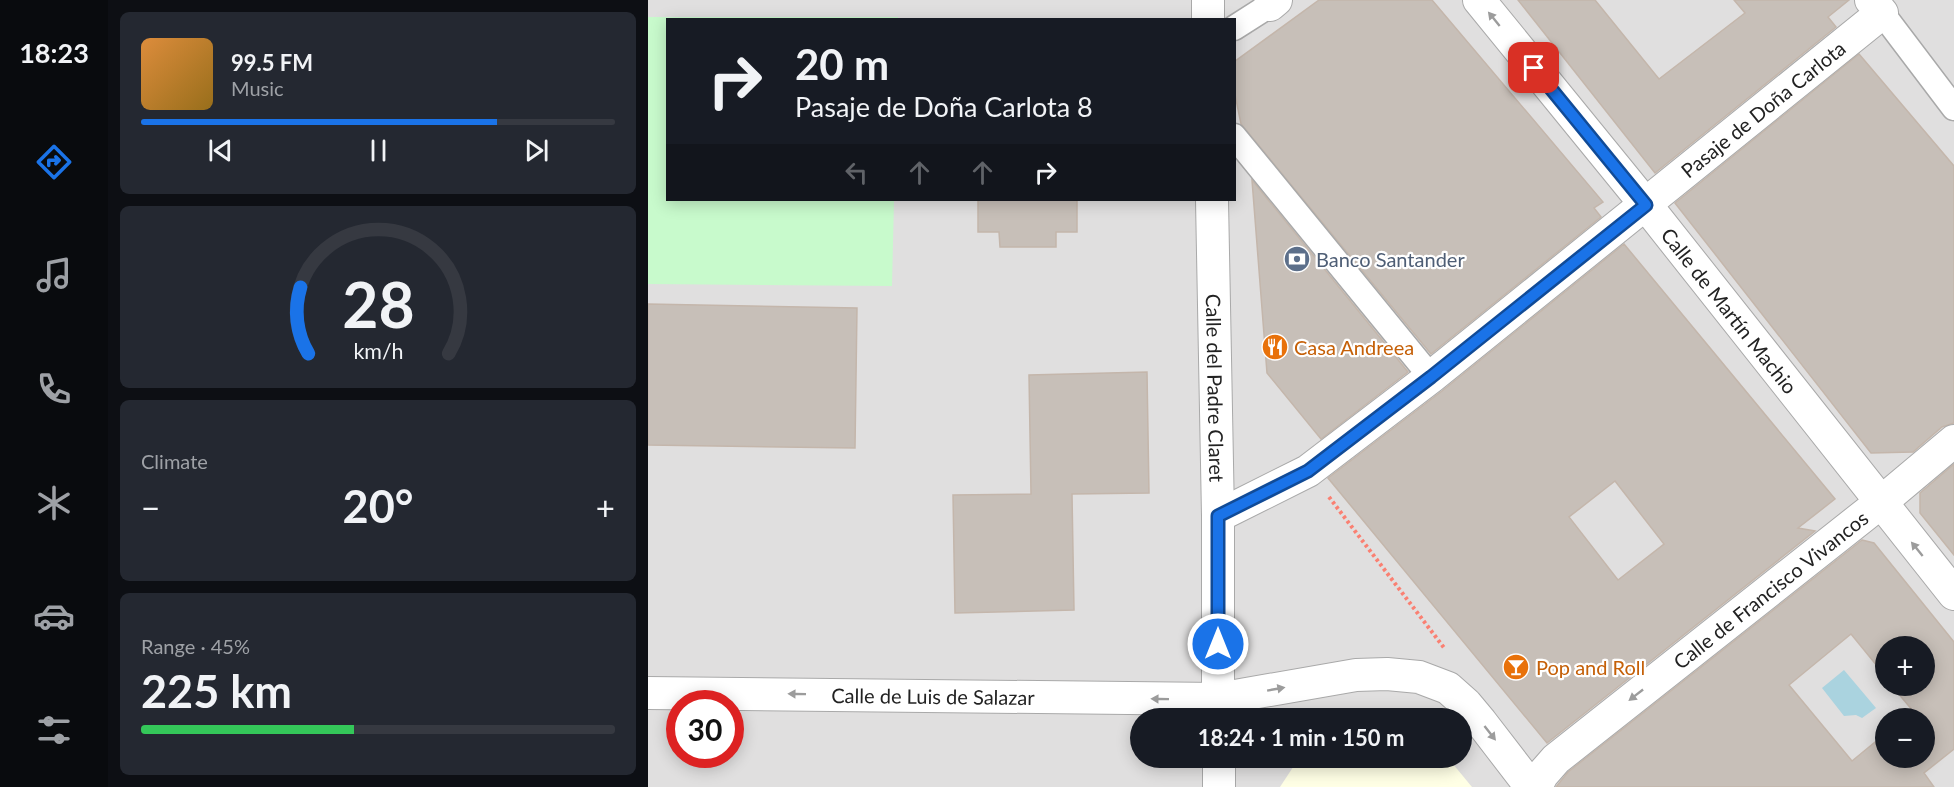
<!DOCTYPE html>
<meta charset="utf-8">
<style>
:root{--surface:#171b24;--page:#242831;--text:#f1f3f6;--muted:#9ea1a6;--line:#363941;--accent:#1a73e8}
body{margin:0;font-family:Lato,sans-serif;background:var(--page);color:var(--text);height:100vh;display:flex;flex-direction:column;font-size:22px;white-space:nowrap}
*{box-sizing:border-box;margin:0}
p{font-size:20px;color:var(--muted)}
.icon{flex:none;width:33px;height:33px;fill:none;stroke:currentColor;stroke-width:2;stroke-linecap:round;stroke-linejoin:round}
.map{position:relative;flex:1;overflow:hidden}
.sheet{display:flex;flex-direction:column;gap:12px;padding:12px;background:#0d0f14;width:540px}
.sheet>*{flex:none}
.hud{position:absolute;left:18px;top:18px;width:570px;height:183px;border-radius:0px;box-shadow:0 3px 15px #0003;background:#171b24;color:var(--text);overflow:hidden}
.buttons{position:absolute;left:1227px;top:636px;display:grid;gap:12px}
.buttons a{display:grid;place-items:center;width:60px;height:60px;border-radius:50%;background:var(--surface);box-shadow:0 3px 15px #0003;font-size:30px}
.speed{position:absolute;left:18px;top:690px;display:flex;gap:12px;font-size:30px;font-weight:700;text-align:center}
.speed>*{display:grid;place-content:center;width:78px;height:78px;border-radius:50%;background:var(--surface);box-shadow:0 3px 15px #0003;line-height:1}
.speed .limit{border:9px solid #d22;background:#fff;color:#111}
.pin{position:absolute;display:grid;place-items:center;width:51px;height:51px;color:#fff;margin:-26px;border-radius:12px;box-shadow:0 3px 9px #0006}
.me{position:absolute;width:66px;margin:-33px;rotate:0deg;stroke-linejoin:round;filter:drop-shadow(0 0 4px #0008)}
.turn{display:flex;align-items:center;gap:21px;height:126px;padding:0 30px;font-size:27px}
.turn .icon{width:78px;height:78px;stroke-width:2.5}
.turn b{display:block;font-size:42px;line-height:51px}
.lanes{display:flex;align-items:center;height:57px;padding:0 30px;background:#0003;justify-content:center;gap:30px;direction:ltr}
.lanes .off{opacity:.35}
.big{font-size:45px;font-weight:700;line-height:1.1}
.sheet .tile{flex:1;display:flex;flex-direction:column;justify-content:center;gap:9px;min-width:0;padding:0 21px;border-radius:9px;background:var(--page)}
.sheet .dial{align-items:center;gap:0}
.dial svg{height:156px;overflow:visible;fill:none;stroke:var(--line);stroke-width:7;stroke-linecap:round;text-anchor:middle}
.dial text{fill:var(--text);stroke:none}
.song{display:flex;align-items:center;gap:18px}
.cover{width:72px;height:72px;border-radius:9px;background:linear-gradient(135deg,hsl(30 70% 55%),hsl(40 70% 35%))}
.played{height:6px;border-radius:3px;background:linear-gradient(90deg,var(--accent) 75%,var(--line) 75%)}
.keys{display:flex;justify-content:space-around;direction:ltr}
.heat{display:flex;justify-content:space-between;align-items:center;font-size:33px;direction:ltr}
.charge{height:9px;border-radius:4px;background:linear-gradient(90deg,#34c759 45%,var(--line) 0)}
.trip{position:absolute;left:482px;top:708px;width:342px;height:60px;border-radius:30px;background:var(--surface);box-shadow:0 3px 15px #0003;font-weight:700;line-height:60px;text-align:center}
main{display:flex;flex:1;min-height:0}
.dock{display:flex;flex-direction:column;width:108px;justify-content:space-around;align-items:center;background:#090b0e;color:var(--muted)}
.dock .icon{width:42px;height:42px}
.dock .selected{color:var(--accent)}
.dock b{font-size:27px;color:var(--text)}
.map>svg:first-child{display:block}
.residential{fill:#e0dfdf;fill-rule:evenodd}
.education{fill:#ffffe5}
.park{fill:#c8facc}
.water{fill:#aad3df}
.building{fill:#c7bfb8;stroke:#c4b6ab;stroke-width:1.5;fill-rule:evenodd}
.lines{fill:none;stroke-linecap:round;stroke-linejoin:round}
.pedestrian-casing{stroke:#a9a9a9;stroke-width:27}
.minor-casing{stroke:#a9a9a9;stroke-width:34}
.path{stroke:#fa8072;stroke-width:4;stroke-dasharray:3 3;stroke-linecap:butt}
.pedestrian{stroke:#fff;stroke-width:24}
.minor{stroke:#fff;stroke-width:32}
.oneway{fill:#9c9c9c}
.route-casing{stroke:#114b97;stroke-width:15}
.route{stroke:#1a73e8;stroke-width:10}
.labels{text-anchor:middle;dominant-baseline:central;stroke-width:4.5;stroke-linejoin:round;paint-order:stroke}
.street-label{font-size:20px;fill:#222;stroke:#fff}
.service-label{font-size:20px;fill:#4e5e75;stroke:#fff;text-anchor:start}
.food-label{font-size:20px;fill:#c56008;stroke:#fff;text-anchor:start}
</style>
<main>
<nav class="dock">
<b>18:23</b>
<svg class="icon selected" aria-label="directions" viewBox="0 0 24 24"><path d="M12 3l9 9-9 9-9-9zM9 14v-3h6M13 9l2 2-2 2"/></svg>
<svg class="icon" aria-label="music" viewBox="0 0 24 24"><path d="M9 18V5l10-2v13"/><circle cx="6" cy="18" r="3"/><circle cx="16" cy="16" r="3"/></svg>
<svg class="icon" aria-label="phone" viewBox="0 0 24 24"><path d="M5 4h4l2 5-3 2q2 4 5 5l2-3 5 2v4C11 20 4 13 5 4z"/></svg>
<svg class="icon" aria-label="climate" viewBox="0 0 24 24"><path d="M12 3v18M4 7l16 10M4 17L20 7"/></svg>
<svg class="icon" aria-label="car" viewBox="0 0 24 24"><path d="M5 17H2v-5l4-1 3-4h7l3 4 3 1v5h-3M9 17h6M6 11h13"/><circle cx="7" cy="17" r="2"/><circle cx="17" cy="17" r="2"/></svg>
<svg class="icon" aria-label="filters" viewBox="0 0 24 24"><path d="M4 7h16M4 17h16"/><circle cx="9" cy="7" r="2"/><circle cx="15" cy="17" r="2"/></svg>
</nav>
<section class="sheet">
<div class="tile">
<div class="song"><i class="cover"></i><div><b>99.5 FM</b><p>Music</p></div></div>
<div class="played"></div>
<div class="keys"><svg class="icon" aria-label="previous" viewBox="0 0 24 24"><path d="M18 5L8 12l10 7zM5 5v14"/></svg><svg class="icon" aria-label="pause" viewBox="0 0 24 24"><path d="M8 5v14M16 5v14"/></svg><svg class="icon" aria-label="next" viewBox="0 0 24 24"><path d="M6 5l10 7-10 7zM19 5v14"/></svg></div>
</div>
<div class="tile dial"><svg viewBox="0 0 100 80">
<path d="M14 69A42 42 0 1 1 86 69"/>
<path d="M14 69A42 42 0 0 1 10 35" stroke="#1a73e8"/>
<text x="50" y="56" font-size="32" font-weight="700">28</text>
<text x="50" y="72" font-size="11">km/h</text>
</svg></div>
<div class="tile"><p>Climate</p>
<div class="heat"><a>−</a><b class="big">20°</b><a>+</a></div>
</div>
<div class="tile"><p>Range · 45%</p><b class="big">225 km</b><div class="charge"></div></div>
</section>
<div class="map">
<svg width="1306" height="787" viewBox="0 0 1306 787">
<rect width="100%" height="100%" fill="#f2efe9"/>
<path class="residential" d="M0 0H1306V787H0ZM20 20H586V200H20ZM1238 646H1276V686H1238ZM32 704H82V754H32ZM492 718H813V758H492ZM1238 718H1276V758H1238Z"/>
<path class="education" d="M651 758H800L824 787H632Z"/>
<path class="park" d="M0 17H250V20H20V200H246L244 286 0 284Z"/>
<path class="water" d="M1196 670 1228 708 1214 718 1208 715 1196 716 1174 688Z"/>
<g class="building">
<path d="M671 0H784L955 202 946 208 953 217 783 354 593 124 586 90V62Z"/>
<path d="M870 0H947L1011 79 1097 13 1086 0H1201L1180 17 1188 27 1007 173Z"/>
<path d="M1211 54 1306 166V423L1294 427 1265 452 1223 453 1027 203Z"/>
<path d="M604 180 760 372 673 439 619 373Z"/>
<path d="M330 200H429V232H408V247H352L351 232H330Z"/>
<path d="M976 244 1187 499 1150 528 1167 531 899 743 680 478 794 391ZM967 481 1016 544 970 580 921 517Z"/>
<path d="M0 304 209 308 207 448 0 445Z"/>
<path d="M499 372 501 493 424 494 426 610 307 613 305 495 383 494 381 375Z"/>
<path d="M1306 464V555L1272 513V493Z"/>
<path d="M1214 540 1226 543 1306 642V749L1276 773 1286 787H908L920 772ZM1203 634 1238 677V646H1276V686H1244L1265 711 1256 718H1276V758H1238V733L1204 761 1141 685Z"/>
</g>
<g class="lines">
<defs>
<g id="pedestrian">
<path d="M1234 13 1306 108"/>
<path d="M586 28 622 5"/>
<path d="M586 136 783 377"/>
</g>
<g id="minor">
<path d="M560 0V20"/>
<path id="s1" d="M831 0 998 205 1306 594"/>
<path d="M622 5 628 0"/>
<path id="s2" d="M564 200 570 516V718"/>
<path id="s3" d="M570 516 660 471 783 377 1234 13 1223 0"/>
<path id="s4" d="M0 693 570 699 708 675 739 674 771 677 800 688 818 704 833 722 883 787"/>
<path d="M571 758V787"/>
<path id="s5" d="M888 787 894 775 908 759 1232 503 1306 441"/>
</g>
</defs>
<use href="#pedestrian" class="pedestrian-casing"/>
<use href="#minor" class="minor-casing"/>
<path class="path" d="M681 497 797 649"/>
<use href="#pedestrian" class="pedestrian"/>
<use href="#minor" class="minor"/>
</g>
<defs><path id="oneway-solid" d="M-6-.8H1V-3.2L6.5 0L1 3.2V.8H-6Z" transform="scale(1.5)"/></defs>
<g class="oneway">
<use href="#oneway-solid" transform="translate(846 19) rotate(-129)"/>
<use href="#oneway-solid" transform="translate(1269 549) rotate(-129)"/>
<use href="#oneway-solid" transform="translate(628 689) rotate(-10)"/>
<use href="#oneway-solid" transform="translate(149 694) rotate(-179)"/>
<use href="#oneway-solid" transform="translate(988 695) rotate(142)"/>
<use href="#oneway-solid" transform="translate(512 699) rotate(-179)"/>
<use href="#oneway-solid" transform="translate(842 733) rotate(52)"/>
</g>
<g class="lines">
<defs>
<path id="route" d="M570 644V516L660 471 783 377 998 205 886 68"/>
</defs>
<use href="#route" class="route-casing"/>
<use href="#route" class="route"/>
</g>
<defs>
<symbol id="bank-disc" viewBox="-11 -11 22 22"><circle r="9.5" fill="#5c6f8a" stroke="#fff"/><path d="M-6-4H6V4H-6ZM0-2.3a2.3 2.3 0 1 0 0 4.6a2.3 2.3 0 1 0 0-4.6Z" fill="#fff"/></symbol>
<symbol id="restaurant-disc" viewBox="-11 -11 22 22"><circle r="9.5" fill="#e8710a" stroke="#fff"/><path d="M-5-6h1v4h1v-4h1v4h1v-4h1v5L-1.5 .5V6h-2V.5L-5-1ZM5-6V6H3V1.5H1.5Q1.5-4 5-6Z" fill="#fff"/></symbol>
<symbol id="bar-disc" viewBox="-11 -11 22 22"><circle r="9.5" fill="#e8710a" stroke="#fff"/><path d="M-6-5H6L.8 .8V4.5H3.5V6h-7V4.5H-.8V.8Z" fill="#fff"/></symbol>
</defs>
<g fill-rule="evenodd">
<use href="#bank-disc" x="634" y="244" width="30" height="30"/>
<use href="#restaurant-disc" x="612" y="332" width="30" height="30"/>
<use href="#bar-disc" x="853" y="652" width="30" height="30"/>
</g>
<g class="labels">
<g class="street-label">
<text stroke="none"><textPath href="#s3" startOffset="682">Pasaje de Doña Carlota</textPath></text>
<text stroke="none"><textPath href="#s1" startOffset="399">Calle de Martín Machio</textPath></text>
<text stroke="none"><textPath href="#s2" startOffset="188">Calle del Padre Claret</textPath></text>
<text stroke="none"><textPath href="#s5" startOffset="308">Calle de Francisco Vivancos</textPath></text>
<text stroke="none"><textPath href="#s4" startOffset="285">Calle de Luis de Salazar</textPath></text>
</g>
<g class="service-label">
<text x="668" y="259">Banco Santander</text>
</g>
<g class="food-label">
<text x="646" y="347">Casa Andreea</text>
<text x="888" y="667">Pop and Roll</text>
</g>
</g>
</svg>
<div class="buttons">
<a>+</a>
<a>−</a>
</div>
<div class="speed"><div class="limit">30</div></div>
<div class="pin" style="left:886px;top:68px;background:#d93025"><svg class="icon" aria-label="arrive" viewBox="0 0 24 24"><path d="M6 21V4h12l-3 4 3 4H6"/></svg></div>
<svg class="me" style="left:570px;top:644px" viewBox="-20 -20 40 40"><circle r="17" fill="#1a73e8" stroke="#fff" stroke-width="3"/><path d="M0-11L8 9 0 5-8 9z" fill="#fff"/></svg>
<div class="trip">18:24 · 1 min · 150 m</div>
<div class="hud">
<div class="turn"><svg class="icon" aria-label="right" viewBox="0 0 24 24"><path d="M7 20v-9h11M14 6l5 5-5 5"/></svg><div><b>20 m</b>Pasaje de Doña Carlota 8</div></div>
<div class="lanes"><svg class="icon off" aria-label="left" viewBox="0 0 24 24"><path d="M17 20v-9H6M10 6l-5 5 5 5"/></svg><svg class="icon off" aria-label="ahead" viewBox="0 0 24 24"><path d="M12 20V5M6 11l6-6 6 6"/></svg><svg class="icon off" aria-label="ahead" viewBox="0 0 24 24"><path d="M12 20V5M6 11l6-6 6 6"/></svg><svg class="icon" aria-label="right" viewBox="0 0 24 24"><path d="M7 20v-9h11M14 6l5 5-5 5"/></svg></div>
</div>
</div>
</main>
